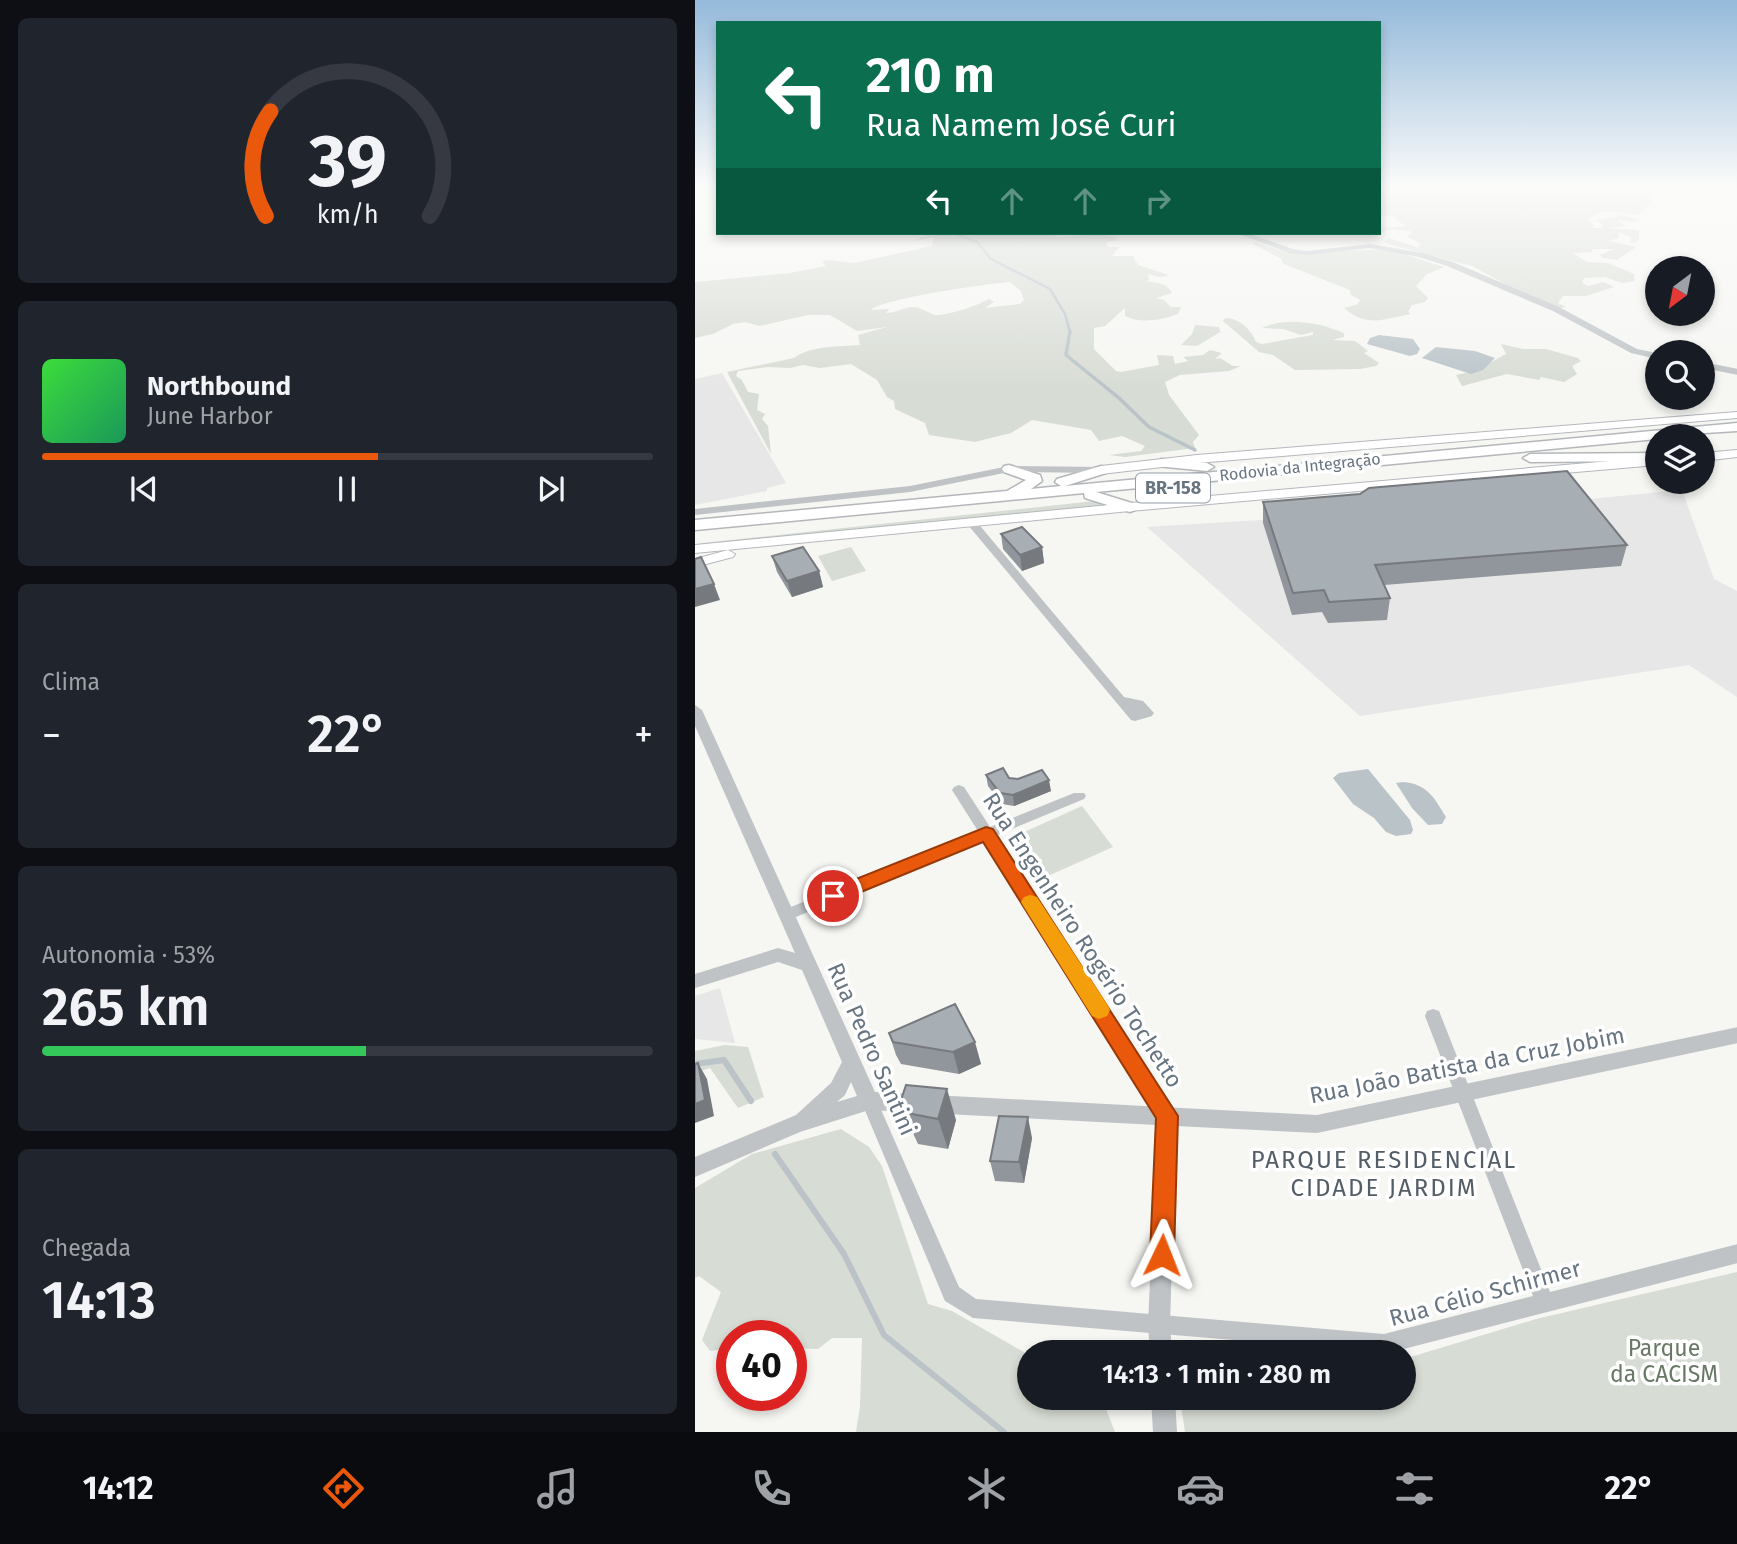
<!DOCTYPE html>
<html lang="pt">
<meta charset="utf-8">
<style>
:root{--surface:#171b24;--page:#20242c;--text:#f1f3f6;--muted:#9ea1a6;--line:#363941;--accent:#ea580c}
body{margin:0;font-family:"Fira Sans",sans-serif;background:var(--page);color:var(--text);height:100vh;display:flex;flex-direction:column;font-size:26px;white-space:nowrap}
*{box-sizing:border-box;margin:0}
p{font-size:23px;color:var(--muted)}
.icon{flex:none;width:38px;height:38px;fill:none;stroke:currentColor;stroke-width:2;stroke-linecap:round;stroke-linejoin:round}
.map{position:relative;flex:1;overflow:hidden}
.sheet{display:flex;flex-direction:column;gap:18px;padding:18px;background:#0d0f14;width:695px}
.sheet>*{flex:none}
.banner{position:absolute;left:21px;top:21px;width:665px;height:214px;border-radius:0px;box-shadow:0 4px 10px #0003;background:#0b6e4f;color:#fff;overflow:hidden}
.needle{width:46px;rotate:212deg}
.fabs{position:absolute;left:950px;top:256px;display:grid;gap:14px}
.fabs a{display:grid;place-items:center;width:70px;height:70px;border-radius:50%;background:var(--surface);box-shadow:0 4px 10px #0003;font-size:35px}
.speed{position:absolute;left:21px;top:1320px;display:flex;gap:14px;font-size:35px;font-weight:700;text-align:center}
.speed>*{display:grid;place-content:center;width:91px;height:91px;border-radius:50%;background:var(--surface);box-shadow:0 4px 10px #0003;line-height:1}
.speed .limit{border:10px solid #d22;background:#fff;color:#111}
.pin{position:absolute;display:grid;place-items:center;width:60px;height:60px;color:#fff;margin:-30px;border:4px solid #fff;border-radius:50%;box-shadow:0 2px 7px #0007}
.me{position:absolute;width:77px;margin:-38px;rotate:2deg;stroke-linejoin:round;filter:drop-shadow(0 0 5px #0008)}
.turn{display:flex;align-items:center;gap:24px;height:147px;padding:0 35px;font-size:32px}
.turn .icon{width:91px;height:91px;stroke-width:2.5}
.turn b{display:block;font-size:49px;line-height:60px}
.lanes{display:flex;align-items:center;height:66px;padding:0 35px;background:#0003;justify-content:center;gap:35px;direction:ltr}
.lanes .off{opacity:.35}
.big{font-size:52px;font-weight:600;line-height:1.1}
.sheet .tile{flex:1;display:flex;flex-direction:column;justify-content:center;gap:10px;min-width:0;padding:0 24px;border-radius:10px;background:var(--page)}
.sheet .dial{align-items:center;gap:0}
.dial svg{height:182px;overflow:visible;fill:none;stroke:var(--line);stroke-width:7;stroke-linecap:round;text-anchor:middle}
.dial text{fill:var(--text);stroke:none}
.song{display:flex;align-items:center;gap:21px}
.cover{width:84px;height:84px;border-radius:10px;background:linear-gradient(135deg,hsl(120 70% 55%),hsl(150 70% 35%))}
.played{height:7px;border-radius:4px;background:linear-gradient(90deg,var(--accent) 55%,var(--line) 55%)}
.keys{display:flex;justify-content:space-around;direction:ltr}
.heat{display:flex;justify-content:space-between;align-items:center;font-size:38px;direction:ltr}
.charge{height:10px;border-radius:5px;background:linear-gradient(90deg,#34c759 53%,var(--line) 0)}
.trip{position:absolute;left:322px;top:1340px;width:399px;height:70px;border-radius:35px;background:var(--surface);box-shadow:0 4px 10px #0003;font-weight:600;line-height:70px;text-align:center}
.menu{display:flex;height:112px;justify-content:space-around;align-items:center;background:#090b0e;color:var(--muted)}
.menu .icon{width:49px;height:49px}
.menu .selected{color:var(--accent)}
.menu b{font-size:32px;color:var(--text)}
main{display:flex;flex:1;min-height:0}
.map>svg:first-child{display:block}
.built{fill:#e6e7e6}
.green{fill:#d7dcd4;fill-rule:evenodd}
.water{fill:#b9c3c8}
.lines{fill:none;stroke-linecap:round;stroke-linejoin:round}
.stream-far2{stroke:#b9c3c8;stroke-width:2.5}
.stream-far1{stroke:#b9c3c8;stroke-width:3.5}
.stream{stroke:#b9c3c8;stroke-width:6}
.secondary-casing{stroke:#b4b8bc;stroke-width:2}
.trunk-casing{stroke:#b4b7ba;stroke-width:3}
.minor{fill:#bfc3c6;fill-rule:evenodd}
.tertiary{fill:#bfc3c6;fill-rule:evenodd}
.secondary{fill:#fff;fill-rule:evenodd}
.trunk{fill:#fff;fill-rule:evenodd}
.wall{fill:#90969b}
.shaded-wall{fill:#767a7e}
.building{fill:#a8afb4;stroke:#767a7e;stroke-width:2}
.route{fill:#ea580c;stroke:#983908;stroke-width:2}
.slow{fill:#f59e0b}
.labels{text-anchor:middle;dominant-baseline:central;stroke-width:7;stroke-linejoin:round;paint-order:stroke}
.far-street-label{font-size:16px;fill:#677581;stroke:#fff}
.shield{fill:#fff;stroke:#959ea7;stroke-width:2}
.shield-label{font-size:18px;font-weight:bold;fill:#677581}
.near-street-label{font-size:23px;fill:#677581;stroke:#fff}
.near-park-label{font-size:23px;fill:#697965;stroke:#fff}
.near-neighbourhood-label{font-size:24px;letter-spacing:2px;fill:#545e67;stroke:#fff}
</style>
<main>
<section class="sheet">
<div class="tile dial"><svg viewBox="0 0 100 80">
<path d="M14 69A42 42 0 1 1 86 69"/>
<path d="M14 69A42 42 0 0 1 16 23" stroke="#ea580c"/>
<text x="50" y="56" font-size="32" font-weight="700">39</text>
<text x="50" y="72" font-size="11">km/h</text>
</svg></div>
<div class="tile">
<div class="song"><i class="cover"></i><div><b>Northbound</b><p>June Harbor</p></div></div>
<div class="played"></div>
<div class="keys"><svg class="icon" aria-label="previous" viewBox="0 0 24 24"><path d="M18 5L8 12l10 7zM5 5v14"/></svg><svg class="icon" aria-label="pause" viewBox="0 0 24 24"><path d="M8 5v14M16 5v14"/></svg><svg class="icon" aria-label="next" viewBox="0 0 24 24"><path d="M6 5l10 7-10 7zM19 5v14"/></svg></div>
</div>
<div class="tile"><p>Clima</p>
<div class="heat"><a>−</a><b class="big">22°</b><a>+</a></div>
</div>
<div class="tile"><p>Autonomia · 53%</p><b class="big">265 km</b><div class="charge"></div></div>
<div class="tile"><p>Chegada</p><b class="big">14:13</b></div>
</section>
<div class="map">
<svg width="1043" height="1432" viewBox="0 0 1043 1432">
<rect width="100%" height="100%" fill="#f6f6f3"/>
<g class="built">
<path d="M27 373 91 483 72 488V491L0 505V379Z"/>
<path d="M987 490 1019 579 1042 591V697L994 665 665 716 452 527 875 501Z"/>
<path d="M25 988 40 1043 0 1039V996Z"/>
</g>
<g class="green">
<path d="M684 189H970L967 193 955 196 957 202 944 215 909 211 892 219 899 225 897 228H906L909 226 901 220 929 215 946 220 941 222 922 220 931 226 912 228 944 230V239L940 243 935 242 936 237 924 233V238L914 241 941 247 922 260 908 258 905 255 919 249H897V252L878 253 892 262 913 263 939 274 940 281 927 283 910 277 889 278 887 282 893 286 908 282 919 287 891 296H868L863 303 871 307 865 308 812 285 777 266 693 244 689 242 694 238 727 249 723 248 726 244 711 236 717 234 715 231 692 229 685 234 677 233H684V229L710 226 699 217 684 215V201H689L684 199Z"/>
<path d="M231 233H366L358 238 409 233 406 234 422 237 421 241 411 242 413 247H424L417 256H438L443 265 471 274 473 276 464 277 453 274 454 280 451 281C463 284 470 281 477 293L461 298 469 300 476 307H486L483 314C467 320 445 324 430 316V308L410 326 399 328V349L421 371 426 372 464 365 462 355 478 356 480 364 493 361 488 357 508 355 515 350 527 353 520 359 525 358 538 366H546L534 371 485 375 470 382 474 395 504 435 498 442 500 448 430 457 414 455 446 451 450 446 427 436 404 441 396 430 337 420 316 433 280 442 234 435 230 423 200 409 199 401 192 397 182 380 156 364 125 368 108 365 95 368 73 367 43 371 41 376 47 380 53 392 64 394 62 410 70 414 67 419 73 426 76 454 32 372 99 358C116 345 144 347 165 345L163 335 192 327 162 331 135 315H113L65 326 50 322 38 324 18 334 0 338V282L95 273 131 266 127 262 132 260 159 263 237 246 239 237 221 241 222 238 231 236ZM315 282 326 291 329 300 325 304 290 308 299 302 294 299C284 305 252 316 241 315 237 315 226 307 218 307 212 306 201 313 191 313L194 309 176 310C185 299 296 283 315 282Z"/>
<path d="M560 242 594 253 694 249 749 267 732 274 721 286 733 298 730 302 717 305 713 312 716 314C690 318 673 329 649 308L661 305 666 300 656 295 655 290 589 264 585 258 558 244Z"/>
<path d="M530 318C544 318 556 329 561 342L567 344 618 335V332L606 335 588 329 567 328C590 316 627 323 649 333V337L637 340 660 341 673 351 669 353 684 363 681 366 665 369 600 370 578 355 564 352 528 321Z"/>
<path d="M500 325 524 327 525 332 502 346 486 345 497 334Z"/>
<path d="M806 344 828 349H851L883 358 886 361 877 366 882 374 869 382 846 377 844 380 812 374 767 386 761 375C781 372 794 363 811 354Z"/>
<path d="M400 501 415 505 3 545 8 543Z"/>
<path d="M156 547 171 571 137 581 123 556Z"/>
<path d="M387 806 418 847 346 879 318 837Z"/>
<path d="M30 1045 53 1047 69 1097 43 1108 15 1068 0 1073V1051Z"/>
<path d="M146 1129 174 1147 187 1166 233 1304 257 1311 334 1355V1398L407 1399 420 1432H161L165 1407 167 1338H137L123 1349 96 1348V1335H37V1348L15 1351 7 1340 26 1292 4 1276 0 1278V1188L57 1154Z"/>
<path d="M1042 1272V1432H490L485 1398H709V1359L841 1319Z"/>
</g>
<g class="water">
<path d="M684 335 718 339 725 349 722 354 715 356 672 344 675 338Z"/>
<path d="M741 347 780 351 800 358 788 370 776 374 727 358Z"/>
<path d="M673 769 715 820 718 830 716 834 701 836 691 832 679 818 658 804 638 778 644 773Z"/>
<path d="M708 782C733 784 739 798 751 817L747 824 733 825 717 808 701 783Z"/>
</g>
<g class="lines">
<path class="stream-far2" d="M258 233 282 242 296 259 355 289 370 314 375 332"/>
<path class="stream-far1" d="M375 331 371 355 424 398 454 427 500 450"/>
<g class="stream">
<path d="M0 1064 29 1060 56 1101"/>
<path d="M80 1154 149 1254 189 1335 309 1432"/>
</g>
<defs>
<g id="secondary">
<path d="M1043 412V418L502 463 406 474 400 470 406 466 502 455Z"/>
<path d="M1043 450V457L1008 461V453Z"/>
<path d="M962 457V465L435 511 0 553V545L435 503Z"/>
<path d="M33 550 40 554 38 557 0 567V559Z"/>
</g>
<g id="trunk">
<path d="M1043 423V431L962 436V439L401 492 440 504 443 507 440 510 435 512 390 498 389 493 0 530V520L312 491 331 480 309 472 307 469 309 466 314 465 345 475 347 481 336 489 366 486 360 482 362 479 406 466 411 467 413 470 411 473 370 486Z"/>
<path d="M962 453V461L835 462 828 458 835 454Z"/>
<path d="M466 459 512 463 519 467 512 471 461 466 459 463Z"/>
</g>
</defs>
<use href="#secondary" class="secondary-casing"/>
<use href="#trunk" class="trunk-casing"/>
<g class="minor">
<path d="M314 466 406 467 411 470 406 473 314 472 215 492 0 515V509L215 486Z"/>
<path d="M277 520 281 521 429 697 448 701 459 713 457 716 440 721 436 720 273 525V521Z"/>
<path d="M264 785 269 787 295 827 379 793H389L391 796 389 799 300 836 478 1110 480 1116 478 1122 472 1124 466 1122 289 840 96 919 91 921 86 919 84 915 86 911 283 831 257 790 259 787Z"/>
<path d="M738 1009 744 1011 746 1016 855 1292 1043 1244V1263L693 1353 278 1318 250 1301 166 1101 168 1096 174 1093 180 1096 264 1287 281 1299 689 1334 838 1296 730 1016 732 1011Z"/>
</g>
<g class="tertiary">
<path d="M541 233H552L598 249 612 251 675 244 728 253 758 262 864 307 942 349 962 353V359L936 353 858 311 752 266 724 257 675 248 612 255 594 253Z"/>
<path d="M1008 362 1043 369V375L1008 368Z"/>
<path d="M0 705 7 710 180 1092 622 1115 1043 1027V1043L622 1133 481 1126 475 1325 477 1353H455L453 1325 462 1125 174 1110 105 1132 0 1177V1157L101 1115 136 1083 147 1062 107 970 83 962 0 988V974L83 948 100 953 0 726ZM156 1082 162 1096 142 1102 150 1095Z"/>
<path d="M456 1398H480L482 1432H458Z"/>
</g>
<use href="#secondary" class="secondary"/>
<use href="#trunk" class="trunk"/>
</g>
<g class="wall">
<path d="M665 494 932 545 926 566 689 585 695 598 692 620 633 623 627 612 597 615 568 523V502Z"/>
<path d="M306 534 347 547 349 563 327 571 308 549Z"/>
<path d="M77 556 124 571 128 587 97 597 82 572Z"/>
<path d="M291 775 356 791 319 806 307 804 293 786Z"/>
<path d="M260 1004 286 1064 264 1074 206 1064 201 1055 194 1033Z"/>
<path d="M206 1100 261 1120 253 1149 223 1144 217 1131Z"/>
<path d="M337 1138 329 1183 300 1181 295 1161Z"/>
</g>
<g class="shaded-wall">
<path d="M347 547 349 563 327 571 325 555Z"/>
<path d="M124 571 128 587 97 597 92 581Z"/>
<path d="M19 584 25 600 0 607V589Z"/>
<path d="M354 780 356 791 319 806 318 795Z"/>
<path d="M280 1042 286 1064 264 1074 258 1052Z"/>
<path d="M3 1063 12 1079 19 1116 0 1123V1104Z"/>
<path d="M252 1089 261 1120 253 1149 243 1119Z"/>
<path d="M333 1117 337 1138 329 1183 324 1162Z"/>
</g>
<g class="building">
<path d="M872 471 932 545 680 565 695 598 634 602 629 590 598 593 568 502 665 494 674 488Z"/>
<path d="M327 527 347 547 325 555 306 534Z"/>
<path d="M108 547 124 571 92 581 77 556Z"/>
<path d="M6 557 19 584 0 589V559Z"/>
<path d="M308 768 314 778 323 779 347 770 354 780 318 795 305 793 291 775Z"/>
<path d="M260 1004 280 1042 258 1052 198 1042 194 1033Z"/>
<path d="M3 1063 10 1100 0 1104V1064Z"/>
<path d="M211 1085 252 1089 243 1119 212 1113 206 1100Z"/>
<path d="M304 1116 333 1117 324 1162 295 1161Z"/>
</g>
<linearGradient id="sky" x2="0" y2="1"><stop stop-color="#95badb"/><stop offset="0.48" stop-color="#fbfbfa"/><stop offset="1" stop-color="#fbfbfa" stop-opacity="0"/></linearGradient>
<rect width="1043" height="390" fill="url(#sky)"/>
<path class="route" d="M291 827 298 829 483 1116 479 1255 476 1263 467 1267 459 1263 455 1255 461 1118 288 842 144 901 138 904 131 901 128 896 131 891Z"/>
<path class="slow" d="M335 895 342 897 412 1004 415 1010 412 1016 404 1019 397 1016 329 907 326 902 329 897Z"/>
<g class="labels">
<g class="far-street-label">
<text transform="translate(605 467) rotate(-6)">Rodovia da Integração</text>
</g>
<rect class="shield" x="441" y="473.5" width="74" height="29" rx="5"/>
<g class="shield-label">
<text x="478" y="488">BR-158</text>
</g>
<g class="near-street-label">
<text transform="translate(388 940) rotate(57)">Rua Engenheiro Rogério Tochetto</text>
<text transform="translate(177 1049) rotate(66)">Rua Pedro Santini</text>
<text transform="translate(772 1065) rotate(-11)">Rua João Batista da Cruz Jobim</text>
<text transform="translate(790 1293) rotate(-15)">Rua Célio Schirmer</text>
</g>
<g class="near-park-label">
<text x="969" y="1348">Parque<tspan x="969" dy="26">da CACISM</tspan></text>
</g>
<g class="near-neighbourhood-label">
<text x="689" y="1160">PARQUE RESIDENCIAL<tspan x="689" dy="28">CIDADE JARDIM</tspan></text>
</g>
</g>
</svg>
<div class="fabs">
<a><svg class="needle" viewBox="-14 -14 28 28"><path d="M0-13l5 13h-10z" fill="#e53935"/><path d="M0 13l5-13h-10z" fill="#9ea1a6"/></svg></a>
<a><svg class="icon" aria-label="search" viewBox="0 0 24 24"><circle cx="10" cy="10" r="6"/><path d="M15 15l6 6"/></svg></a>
<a><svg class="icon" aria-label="layers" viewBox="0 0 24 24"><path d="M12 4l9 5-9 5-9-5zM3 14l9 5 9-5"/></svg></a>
</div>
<div class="speed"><div class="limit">40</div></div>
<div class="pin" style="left:138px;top:896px;background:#d93025"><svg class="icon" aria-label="arrive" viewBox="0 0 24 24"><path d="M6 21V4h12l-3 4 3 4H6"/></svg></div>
<svg class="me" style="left:467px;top:1255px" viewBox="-20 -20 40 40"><path d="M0-17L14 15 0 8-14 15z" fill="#ea580c" stroke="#fff" stroke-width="4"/></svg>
<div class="trip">14:13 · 1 min · 280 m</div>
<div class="banner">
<div class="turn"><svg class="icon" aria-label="left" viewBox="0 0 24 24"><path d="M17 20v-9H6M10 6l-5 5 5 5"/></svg><div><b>210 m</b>Rua Namem José Curi</div></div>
<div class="lanes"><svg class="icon" aria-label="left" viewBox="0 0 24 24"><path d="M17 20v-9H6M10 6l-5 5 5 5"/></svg><svg class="icon off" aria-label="ahead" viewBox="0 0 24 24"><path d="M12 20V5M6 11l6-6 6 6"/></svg><svg class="icon off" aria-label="ahead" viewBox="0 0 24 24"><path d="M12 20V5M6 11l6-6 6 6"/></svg><svg class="icon off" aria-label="right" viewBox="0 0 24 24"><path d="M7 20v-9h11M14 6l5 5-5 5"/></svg></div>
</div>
</div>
</main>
<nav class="menu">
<b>14:12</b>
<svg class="icon selected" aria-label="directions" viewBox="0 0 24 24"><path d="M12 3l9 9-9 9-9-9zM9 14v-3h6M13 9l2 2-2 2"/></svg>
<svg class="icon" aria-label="music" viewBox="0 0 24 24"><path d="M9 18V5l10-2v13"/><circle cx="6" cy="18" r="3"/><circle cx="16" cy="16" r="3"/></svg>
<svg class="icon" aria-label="phone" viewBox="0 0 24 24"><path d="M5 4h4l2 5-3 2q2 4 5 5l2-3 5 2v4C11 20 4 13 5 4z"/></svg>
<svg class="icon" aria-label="climate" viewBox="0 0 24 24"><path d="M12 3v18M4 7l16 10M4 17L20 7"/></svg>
<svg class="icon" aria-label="car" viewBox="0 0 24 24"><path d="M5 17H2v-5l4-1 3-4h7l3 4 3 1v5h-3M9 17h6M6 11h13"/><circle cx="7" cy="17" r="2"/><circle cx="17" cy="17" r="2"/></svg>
<svg class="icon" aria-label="filters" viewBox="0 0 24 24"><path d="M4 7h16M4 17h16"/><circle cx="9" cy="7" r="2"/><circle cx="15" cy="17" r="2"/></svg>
<b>22°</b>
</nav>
